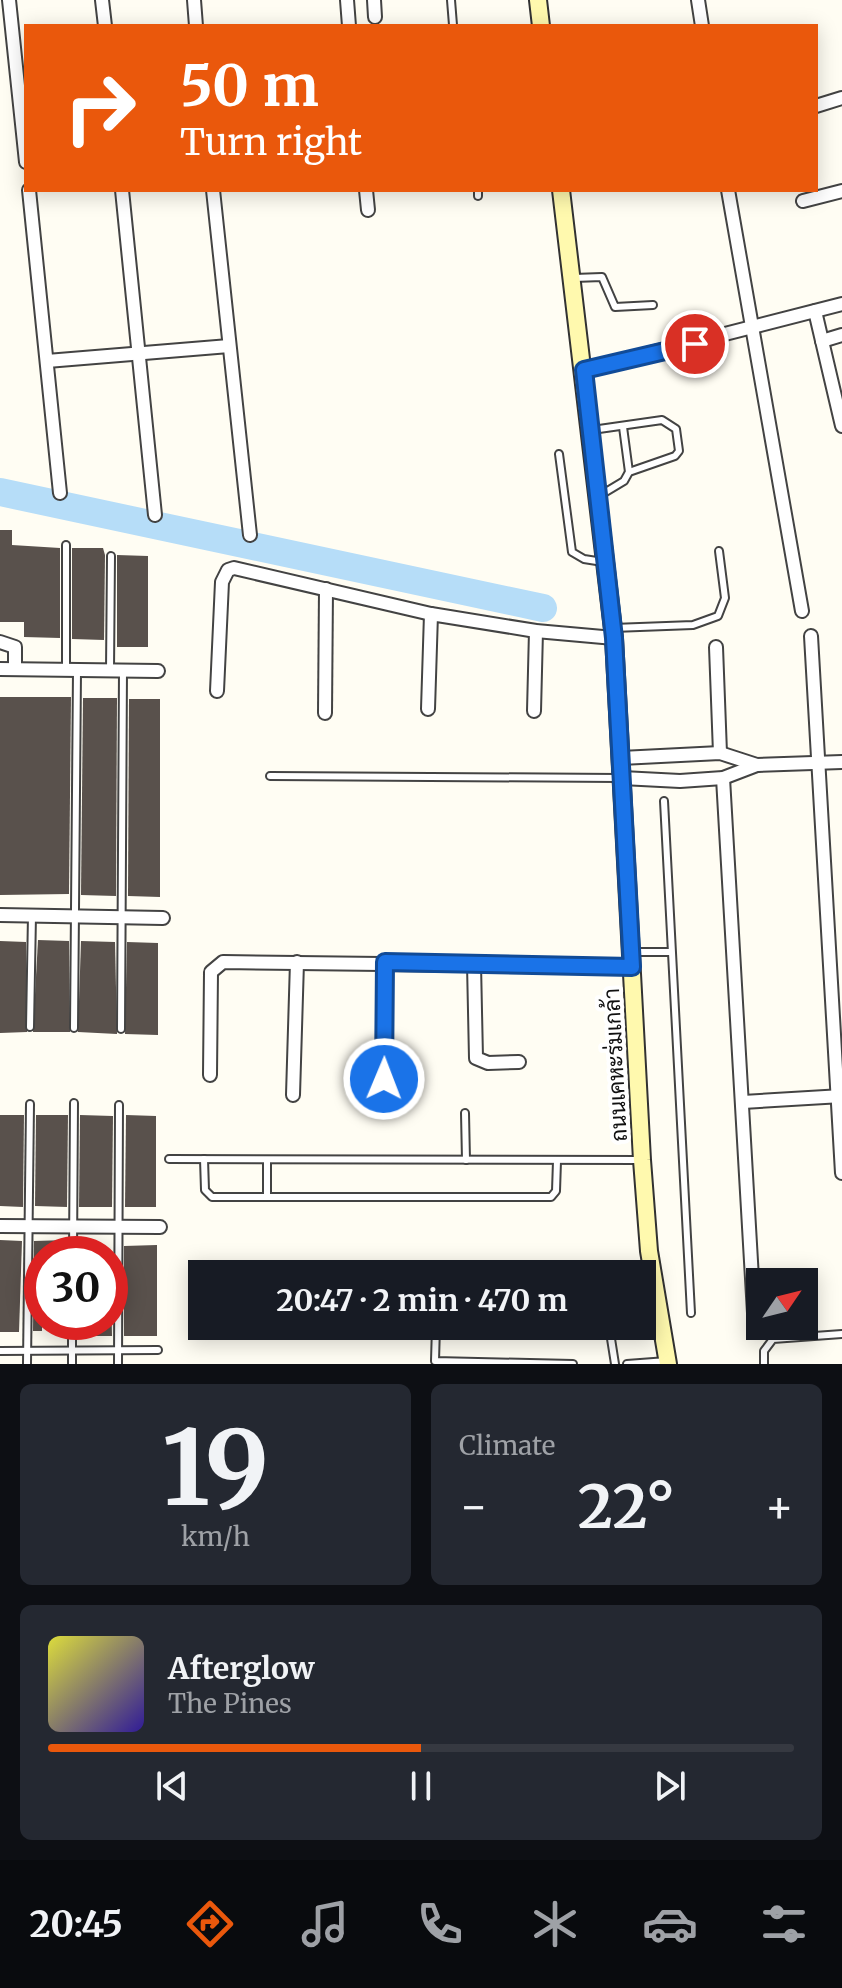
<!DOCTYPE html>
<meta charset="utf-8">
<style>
:root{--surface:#171b24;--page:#242831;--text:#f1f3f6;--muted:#9ea1a6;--line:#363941;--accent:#ea580c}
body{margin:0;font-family:Merriweather,Sarabun,serif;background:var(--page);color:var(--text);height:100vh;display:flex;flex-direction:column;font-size:30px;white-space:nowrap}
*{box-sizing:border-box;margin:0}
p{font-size:26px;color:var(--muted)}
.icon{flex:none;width:44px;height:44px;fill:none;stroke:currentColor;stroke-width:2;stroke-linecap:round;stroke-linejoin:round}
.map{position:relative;height:1364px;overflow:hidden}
.sheet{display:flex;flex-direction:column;gap:20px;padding:20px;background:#0d0f14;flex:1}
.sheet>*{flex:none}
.banner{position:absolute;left:24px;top:24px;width:794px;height:168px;border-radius:0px;box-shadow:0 4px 20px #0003;background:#ea580c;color:#fff;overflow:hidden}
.needle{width:52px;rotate:55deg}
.tools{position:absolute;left:746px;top:1268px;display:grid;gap:16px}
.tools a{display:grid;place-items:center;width:72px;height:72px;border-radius:0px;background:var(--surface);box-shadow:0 4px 20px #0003;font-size:40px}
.speed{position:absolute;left:24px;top:1236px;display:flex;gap:16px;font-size:40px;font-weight:700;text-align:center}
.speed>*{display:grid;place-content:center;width:104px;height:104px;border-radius:50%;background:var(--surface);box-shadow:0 4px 20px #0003;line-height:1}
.speed .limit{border:12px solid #d22;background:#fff;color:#111}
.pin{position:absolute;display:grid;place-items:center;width:68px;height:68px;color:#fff;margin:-34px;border:4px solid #fff;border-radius:50%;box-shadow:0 2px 8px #0007}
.me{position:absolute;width:88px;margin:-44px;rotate:1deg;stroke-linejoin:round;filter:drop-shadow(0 0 6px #0008)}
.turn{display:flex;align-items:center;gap:28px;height:168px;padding:0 24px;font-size:36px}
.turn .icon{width:104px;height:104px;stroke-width:2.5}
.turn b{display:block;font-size:56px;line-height:68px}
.big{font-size:60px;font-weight:700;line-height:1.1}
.sheet .card{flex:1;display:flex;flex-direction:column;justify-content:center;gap:12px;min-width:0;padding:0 28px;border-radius:12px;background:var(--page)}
.sheet .dial{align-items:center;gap:0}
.dial b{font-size:104px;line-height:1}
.song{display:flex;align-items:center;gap:24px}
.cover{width:96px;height:96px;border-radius:12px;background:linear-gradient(135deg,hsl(60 70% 55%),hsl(250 70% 35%))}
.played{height:8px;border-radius:4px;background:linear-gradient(90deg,var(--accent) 50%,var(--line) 50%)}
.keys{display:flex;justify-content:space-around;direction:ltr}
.heat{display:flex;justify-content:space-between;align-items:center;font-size:44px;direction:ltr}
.sheet .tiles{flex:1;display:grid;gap:20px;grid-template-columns:1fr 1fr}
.card:last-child{grid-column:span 2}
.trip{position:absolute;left:188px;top:1260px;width:468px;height:80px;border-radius:0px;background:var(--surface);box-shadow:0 4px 20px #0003;font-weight:700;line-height:80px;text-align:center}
.dock{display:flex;height:128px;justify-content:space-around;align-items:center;background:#090b0e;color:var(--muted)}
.dock .icon{width:56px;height:56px}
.dock .selected{color:var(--accent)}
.dock b{font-size:36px;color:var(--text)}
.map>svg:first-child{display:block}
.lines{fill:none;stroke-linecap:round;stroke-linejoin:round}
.river{stroke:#b6ddf8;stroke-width:28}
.building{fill:#59514c}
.lane-casing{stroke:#434343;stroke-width:10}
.street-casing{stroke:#434343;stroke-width:16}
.secondary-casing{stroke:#323232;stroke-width:20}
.lane{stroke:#fff;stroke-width:6}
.street{stroke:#fff;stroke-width:12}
.secondary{stroke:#fff9ae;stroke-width:16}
.route-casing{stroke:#114b97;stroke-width:20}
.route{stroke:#1a73e8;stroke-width:14}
.labels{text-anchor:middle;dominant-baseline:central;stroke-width:8;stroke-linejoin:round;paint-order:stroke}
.street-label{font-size:22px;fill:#101010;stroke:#fff}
</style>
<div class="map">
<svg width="842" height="1364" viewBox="0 0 842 1364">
<rect width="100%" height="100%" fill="#fffdf3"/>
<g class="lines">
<path class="river" d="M0 492 543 608"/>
</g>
<g class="building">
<path d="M0 530H12V545L60 548V638L24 637V622H0Z"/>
<path d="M72 548H103L105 555 104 640 72 639Z"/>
<path d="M117 555 148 556V647H117Z"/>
<path d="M0 697H71L69 894 0 895Z"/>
<path d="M83 698H117L116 896 81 895Z"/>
<path d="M129 699H160V897L128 896Z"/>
<path d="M38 940 69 941 70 1032H33Z"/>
<path d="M0 941 26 942 27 1032 0 1033Z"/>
<path d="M81 941 115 942 117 1034 78 1032Z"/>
<path d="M127 942 158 943V1035L125 1034Z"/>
<path d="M0 1115H24L23 1207 0 1206Z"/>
<path d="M36 1115H68L67 1207 35 1206Z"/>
<path d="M80 1115 113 1116 112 1207H79Z"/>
<path d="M126 1115 156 1116V1207H125Z"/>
<path d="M0 1240 22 1241 19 1332H0Z"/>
<path d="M67 1240 66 1254H42V1331H33L34 1241Z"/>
<path d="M157 1245V1336H124V1246Z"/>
<path d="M110 1246 112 1336H80V1322H110Z"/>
</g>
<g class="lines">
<defs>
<g id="lane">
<path d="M451 0 453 25"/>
<path d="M478 196V190"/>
<path d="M574 278 602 277 615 307 653 305"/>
<path d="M623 427 629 472"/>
<path d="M592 430 662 420 676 429 679 451 675 456 629 472 624 481 599 496"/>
<path d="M559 454 572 552 584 559 603 562"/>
<path d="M66 545V669"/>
<path d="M613 628 693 625 718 616 725 598 719 551"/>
<path d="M110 670 111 556"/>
<path d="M270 776 619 778"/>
<path d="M664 801 691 1313"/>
<path d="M634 952H671"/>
<path d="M30 1027 32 915"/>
<path d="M74 1028 77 671"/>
<path d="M121 1029 123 670"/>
<path d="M465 1113 466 1160"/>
<path d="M169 1159 642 1160"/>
<path d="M204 1159 205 1190 212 1197H551L556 1191 557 1161"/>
<path d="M267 1160V1197"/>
<path d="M73 1254 74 1103"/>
<path d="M436 1326 435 1361 573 1364"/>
<path d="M609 1326 615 1364"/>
<path d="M0 1351 158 1350"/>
<path d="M27 1364 30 1104"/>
<path d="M72 1364V1322"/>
<path d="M118 1364 119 1105"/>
<path d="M627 1364 667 1361"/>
<path d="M764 1364V1351L773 1339 842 1334"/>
</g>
<g id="street">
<path d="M9 0 26 162"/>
<path d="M102 0 105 26"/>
<path d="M194 0 196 26"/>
<path d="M347 0 349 26"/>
<path d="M374 0 375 17"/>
<path d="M698 0 702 26"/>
<path d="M816 106 842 98"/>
<path d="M29 190 60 493"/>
<path d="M122 190 155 515"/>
<path d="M213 190 250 535"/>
<path d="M366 190 368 210"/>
<path d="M728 190 802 611"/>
<path d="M803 201 842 191"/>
<path d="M815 311 842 426"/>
<path d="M822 341 842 335"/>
<path d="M47 361 229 346"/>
<path d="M584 370 842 304"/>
<path d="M811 636 842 1173"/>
<path d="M0 642 15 647V669"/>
<path d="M716 647 720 753"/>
<path d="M0 669 158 671"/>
<path d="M217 691 222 582 228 570 234 568 431 614"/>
<path d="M428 709 431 614 536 631 614 638"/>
<path d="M534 711 536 631"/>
<path d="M325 713 326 589"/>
<path d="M621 758 720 753 757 765"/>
<path d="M622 778 680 781 723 778 757 765 842 762"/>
<path d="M723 778 754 1313"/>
<path d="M0 915 163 918"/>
<path d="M474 964 476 1058 488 1063 519 1062"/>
<path d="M210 1075 211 972 223 962 632 967"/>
<path d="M384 1079 385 962"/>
<path d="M293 1095 297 962"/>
<path d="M743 1102 842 1096"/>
<path d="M0 1226 160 1227"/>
</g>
<g id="secondary">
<path d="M538 0 541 26"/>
<path d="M561 190 614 638 642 1160 649 1251 668 1364"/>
</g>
</defs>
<use href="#lane" class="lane-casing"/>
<use href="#street" class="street-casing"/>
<use href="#secondary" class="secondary-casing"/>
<use href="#lane" class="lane"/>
<use href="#street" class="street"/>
<use href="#secondary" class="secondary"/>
</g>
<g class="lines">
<defs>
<path id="route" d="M384 1079 385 962 632 967 614 638 584 370 695 344"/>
</defs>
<use href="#route" class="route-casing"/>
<use href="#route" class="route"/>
</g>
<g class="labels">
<g class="street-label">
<text transform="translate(615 1065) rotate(-93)">ถนนเคหะร่มเกล้า</text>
</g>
</g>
</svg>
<div class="tools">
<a><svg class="needle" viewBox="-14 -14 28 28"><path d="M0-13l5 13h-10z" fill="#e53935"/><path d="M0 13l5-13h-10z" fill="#9ea1a6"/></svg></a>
</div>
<div class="speed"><div class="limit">30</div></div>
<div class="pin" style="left:695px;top:344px;background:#d93025"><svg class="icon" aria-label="arrive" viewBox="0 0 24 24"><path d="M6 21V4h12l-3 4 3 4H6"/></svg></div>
<svg class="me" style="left:384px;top:1079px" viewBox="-20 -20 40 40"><circle r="17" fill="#1a73e8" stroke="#fff" stroke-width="3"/><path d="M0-11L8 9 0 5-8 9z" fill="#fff"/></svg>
<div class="trip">20:47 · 2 min · 470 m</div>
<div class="banner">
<div class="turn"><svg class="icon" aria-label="right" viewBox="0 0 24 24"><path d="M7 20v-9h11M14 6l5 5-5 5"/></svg><div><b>50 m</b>Turn right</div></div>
</div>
</div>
<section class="sheet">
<div class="tiles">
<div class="card dial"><b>19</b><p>km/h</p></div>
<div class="card"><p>Climate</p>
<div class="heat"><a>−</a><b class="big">22°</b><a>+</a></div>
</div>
<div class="card">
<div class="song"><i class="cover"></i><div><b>Afterglow</b><p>The Pines</p></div></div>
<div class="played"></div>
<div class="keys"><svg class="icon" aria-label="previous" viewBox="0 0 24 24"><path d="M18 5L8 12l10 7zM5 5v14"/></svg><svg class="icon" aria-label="pause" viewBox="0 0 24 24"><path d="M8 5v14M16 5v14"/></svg><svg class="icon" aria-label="next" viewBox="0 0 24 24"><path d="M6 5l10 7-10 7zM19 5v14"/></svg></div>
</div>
</div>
</section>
<nav class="dock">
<b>20:45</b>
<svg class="icon selected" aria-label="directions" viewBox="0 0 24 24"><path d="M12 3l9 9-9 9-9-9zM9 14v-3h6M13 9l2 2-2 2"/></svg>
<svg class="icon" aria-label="music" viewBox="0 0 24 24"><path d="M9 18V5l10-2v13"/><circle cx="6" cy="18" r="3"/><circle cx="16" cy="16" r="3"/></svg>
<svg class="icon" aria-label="phone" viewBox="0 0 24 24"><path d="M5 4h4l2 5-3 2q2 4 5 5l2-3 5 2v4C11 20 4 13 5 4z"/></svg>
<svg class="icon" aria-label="climate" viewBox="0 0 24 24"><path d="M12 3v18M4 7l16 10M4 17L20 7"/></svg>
<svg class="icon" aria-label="car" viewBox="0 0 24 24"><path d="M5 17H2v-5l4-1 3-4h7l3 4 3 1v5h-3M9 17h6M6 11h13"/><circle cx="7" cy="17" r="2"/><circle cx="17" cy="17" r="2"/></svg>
<svg class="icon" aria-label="filters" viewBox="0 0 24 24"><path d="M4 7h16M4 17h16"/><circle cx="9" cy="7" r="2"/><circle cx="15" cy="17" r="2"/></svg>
</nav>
